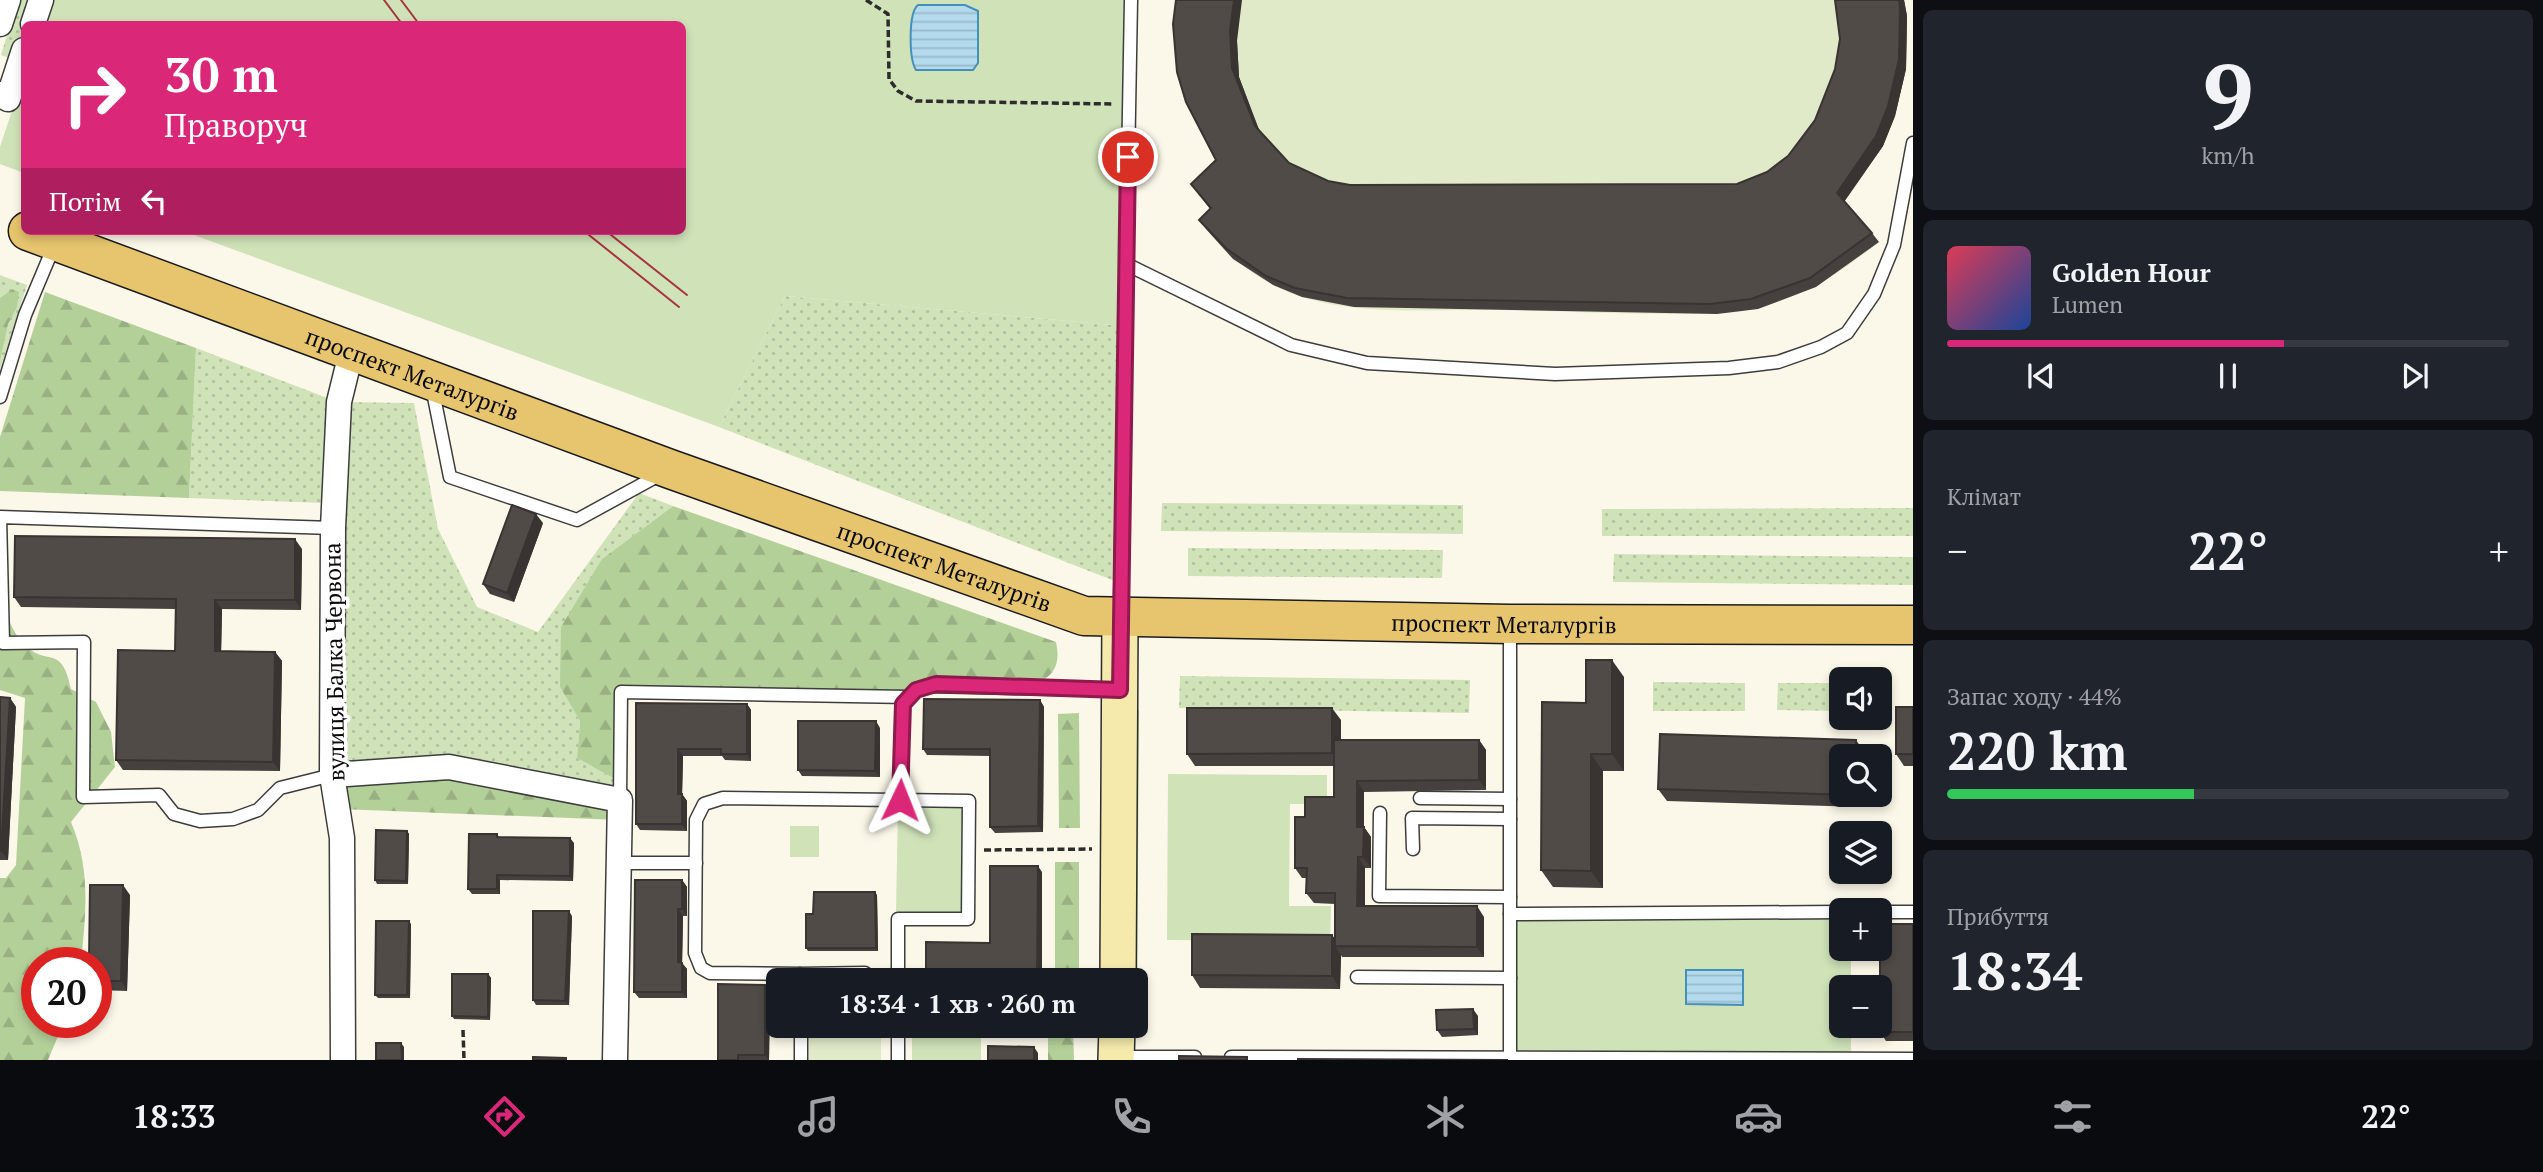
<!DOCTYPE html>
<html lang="uk">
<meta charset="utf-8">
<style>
:root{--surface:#171b24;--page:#20242c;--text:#f1f3f6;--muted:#9ea1a6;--line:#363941;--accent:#db2777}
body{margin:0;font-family:"PT Serif",serif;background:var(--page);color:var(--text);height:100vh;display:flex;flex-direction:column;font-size:26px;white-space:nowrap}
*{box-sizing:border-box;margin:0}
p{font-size:23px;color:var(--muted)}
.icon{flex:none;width:38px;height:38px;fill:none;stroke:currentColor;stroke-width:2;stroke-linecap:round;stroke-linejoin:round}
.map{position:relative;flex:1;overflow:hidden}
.panel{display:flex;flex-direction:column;gap:10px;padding:10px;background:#0d0f14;width:630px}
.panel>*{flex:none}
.guide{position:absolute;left:21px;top:21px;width:665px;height:214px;border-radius:10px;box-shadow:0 4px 10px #0003;background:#db2777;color:#fff;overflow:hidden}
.fabs{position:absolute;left:1829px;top:667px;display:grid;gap:14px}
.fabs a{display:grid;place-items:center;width:63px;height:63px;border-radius:10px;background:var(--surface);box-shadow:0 4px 10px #0003;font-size:35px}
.speed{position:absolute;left:21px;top:947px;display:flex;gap:14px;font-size:35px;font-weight:700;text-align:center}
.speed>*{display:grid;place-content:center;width:91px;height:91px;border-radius:50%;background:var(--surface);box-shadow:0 4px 10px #0003;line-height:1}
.speed .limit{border:10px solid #d22;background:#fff;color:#111}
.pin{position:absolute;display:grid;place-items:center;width:60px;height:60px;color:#fff;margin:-30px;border:4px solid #fff;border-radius:50%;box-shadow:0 2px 7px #0007}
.me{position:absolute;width:77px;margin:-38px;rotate:2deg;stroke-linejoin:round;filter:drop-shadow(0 0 5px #0008)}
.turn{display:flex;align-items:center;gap:24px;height:147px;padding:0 28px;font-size:32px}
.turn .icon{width:91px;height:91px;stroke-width:2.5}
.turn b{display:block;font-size:49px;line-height:60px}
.then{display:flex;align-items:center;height:66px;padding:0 28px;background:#0003;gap:14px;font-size:26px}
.big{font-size:52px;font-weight:800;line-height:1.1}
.panel .tile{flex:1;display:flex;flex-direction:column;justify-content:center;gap:10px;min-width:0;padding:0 24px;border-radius:10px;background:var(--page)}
.panel .dial{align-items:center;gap:0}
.dial b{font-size:91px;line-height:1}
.song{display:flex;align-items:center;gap:21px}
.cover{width:84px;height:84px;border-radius:10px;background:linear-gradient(135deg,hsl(350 70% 55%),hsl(220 70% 35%))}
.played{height:7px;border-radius:4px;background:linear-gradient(90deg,var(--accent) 60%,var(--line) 60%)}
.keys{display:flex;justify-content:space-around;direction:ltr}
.heat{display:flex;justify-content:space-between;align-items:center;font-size:38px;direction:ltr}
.charge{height:10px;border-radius:5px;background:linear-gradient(90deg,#34c759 44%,var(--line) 0)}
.trip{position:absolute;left:766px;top:968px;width:382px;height:70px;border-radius:10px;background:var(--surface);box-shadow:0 4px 10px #0003;font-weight:800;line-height:70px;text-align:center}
.tabs{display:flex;height:112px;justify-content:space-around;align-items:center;background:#090b0e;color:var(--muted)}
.tabs .icon{width:49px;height:49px}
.tabs .selected{color:var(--accent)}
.tabs b{font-size:32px;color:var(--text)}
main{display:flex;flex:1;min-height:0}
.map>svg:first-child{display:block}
.grass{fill:url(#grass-dots)}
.forest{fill:url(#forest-firs)}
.park{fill:#cfe2b8}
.pitch{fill:#e0eac8}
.water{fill:url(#water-rules);stroke:#4490bb;stroke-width:2}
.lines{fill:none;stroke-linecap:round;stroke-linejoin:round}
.lane-casing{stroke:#3d3d3d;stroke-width:15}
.street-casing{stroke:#3d3d3d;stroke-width:27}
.secondary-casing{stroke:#2c2c2c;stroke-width:38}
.primary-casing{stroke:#1b1b1b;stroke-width:41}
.path{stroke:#2c2c2c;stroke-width:3.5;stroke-dasharray:7 3.5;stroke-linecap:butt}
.lane{stroke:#fff;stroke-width:12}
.street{stroke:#fff;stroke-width:24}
.secondary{stroke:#f5eaac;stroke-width:35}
.primary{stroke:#e7c56e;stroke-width:38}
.tram{stroke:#a7343e;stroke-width:2}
.wall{fill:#46403e}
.shaded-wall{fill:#393432}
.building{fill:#514b48;stroke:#393432;stroke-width:2}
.route-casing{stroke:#8e194d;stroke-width:18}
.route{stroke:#db2777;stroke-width:12}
.labels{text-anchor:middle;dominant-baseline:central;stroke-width:7;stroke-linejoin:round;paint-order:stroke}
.street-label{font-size:23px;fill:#0a0a0a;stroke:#fff}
</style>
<main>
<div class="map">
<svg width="1913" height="1060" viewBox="0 0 1913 1060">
<defs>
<pattern id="grass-dots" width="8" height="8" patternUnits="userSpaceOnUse" patternTransform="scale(1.75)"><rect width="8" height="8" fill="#cfe2b8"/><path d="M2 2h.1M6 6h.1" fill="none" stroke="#b0c19d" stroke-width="1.8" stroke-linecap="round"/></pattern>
<pattern id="forest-firs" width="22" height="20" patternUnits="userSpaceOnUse" patternTransform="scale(1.75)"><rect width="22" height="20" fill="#b4d099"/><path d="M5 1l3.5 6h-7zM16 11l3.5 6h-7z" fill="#99b182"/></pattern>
<pattern id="water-rules" width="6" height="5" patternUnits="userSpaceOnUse" patternTransform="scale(1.75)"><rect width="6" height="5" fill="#b4daed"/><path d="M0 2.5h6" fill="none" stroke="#99baca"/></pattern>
</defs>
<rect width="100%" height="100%" fill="#fcf8e9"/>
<g class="grass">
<path d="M18 0H35L15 60 1 55Z"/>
<path d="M0 275 27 285 0 370Z"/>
<path d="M785 296 1125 326 1120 583 719 427Z"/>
<path d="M196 348 330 399 324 503 189 498Z"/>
<path d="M339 402 414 403 438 529 477 607 538 632 639 493 673 506 602 559 560 687 580 721 577 758 620 782V800L332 775Z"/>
<path d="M1162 503 1463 505V534L1161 531Z"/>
<path d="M1913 508V536H1602V509Z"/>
<path d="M1188 548 1443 550 1442 578 1188 576Z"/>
<path d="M1614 554 1913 557V585L1613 582Z"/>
<path d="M1180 676 1470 680 1469 713 1179 708Z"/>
<path d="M1653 682 1745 683V711H1653Z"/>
<path d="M1778 683H1841V711L1777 710Z"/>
</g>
<g class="forest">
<path d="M13 289 19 292 17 307 8 324 0 360V298Z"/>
<path d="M45 292 196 348 189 498 0 491V437Z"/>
<path d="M673 506 1056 642C1071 708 973 681 939 684 929 685 918 693 909 697L621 692 620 782 577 758 580 721 560 687 561 627 602 559Z"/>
<path d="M0 593C6 614 11 632 27 647 48 666 62 644 71 689L96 702 111 732 115 767 71 822C91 869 86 913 81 962H37V1022H64L48 1060H0V878H6L16 865 25 698 0 690Z"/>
<path d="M1130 710H1139L1137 1016 1136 980H1129Z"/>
<path d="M1079 713 1080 828H1059L1058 714Z"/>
<path d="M449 767 620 800 619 820 340 809 332 775Z"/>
<rect x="1055" y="862" width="24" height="118"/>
<path d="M1048 1026H1073L1074 1060H1048Z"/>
</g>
<g class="park">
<path d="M49 0H1131L1125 326 785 296 719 427 183 231H682V24H41Z"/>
<path d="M24 74V173L0 164V147Z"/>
<path d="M1168 774 1327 775V804H1290L1289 906H1331L1330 941 1167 940Z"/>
<path d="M898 808H964L963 914 896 913Z"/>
<rect x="790" y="826" width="29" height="31"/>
<path d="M1841 912V948L1851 949V987H1841V1026H1851V1058L1510 1057V914Z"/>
<path d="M912 1030 981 1031V1060H912Z"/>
</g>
<g class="pitch">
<path d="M1183 0H1904C1913 76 1890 145 1843 203L1879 242C1835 278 1793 303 1737 312 1657 317 1576 311 1496 310 1434 309 1365 316 1305 298 1265 286 1232 261 1206 229L1218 217 1197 194 1224 169Z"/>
<path d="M881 1027V1060H809V1028Z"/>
</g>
<g class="water">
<path d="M918 5H965L978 11V63L973 70H916C909 59 908 13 918 5Z"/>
<path d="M1686 970H1743V1005L1686 1004Z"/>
</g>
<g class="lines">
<defs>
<g id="lane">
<path d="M1126 264 1291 345 1367 363 1555 374 1729 368 1778 362 1821 347 1847 333 1874 294 1894 245 1913 143"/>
<path d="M432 387 450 477 577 520 661 474"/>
<path d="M0 397 25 315 54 246"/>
<path d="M1120 612 1131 0"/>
<path d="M1510 628V1057"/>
<path d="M332 775 280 788 258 810 233 819 200 821 174 814 159 795 83 797 84 642 3 643 0 517 333 528"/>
<path d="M1420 798 1510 799"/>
<path d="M620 800 621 692 909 697"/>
<path d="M1380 813 1379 896 1510 897"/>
<path d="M1413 849 1412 818 1510 819"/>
<path d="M619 863H696"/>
<path d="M1880 912H1913"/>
<path d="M1510 914 1841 912"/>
<path d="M800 974 865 973"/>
<path d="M1357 977 1510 978"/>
<path d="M801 980 800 974 710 973 701 968 695 953 696 820 704 804 723 798 900 800 903 704 916 690 926 686 1116 690"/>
<path d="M898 980V919H968L969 801 900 800"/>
<path d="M801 1026V1060"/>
<path d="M898 1026V1060"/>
<path d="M1119 1057H1195"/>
<path d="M1231 1057 1913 1059"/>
</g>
<g id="street">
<path d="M0 24 8 0"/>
<path d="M33 24 41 0"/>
<path d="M0 94 8 99 24 50"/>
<path d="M332 775 449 767 620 800 615 1060"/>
<path d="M343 1060 342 838 332 775 333 528 339 402 352 349"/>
</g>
<g id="secondary">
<path d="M1118 980 1120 617"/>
<path d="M1116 1060 1117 1026"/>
</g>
<g id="primary">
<path id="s1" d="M28 231 670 469 1084 616 1510 624 1913 625"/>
</g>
</defs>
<use href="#lane" class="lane-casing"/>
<use href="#street" class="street-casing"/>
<use href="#secondary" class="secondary-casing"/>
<use href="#primary" class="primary-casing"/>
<g class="path">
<path d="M866 0 888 14 889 79 898 91 916 101 1113 104"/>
<path d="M984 850 1092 849"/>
<path d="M769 1020H779"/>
<path d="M463 1030 464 1060"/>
</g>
<use href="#lane" class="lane"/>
<use href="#street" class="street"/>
<use href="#secondary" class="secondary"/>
<use href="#primary" class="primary"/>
<g class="tram">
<path d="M384 0 402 24"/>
<path d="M401 0 419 24"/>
<path d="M584 231 679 307"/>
<path d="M606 231 687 295"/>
</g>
</g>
<g class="wall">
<path d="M1835 0H1904L1907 16 1906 69 1895 116 1883 146 1844 202 1872 233 1879 242 1816 287 1758 309 1717 314 1354 307 1302 297 1273 285 1233 259 1206 229 1199 220 1210 209 1191 184 1216 160 1237 41 1239 77 1260 132 1289 163 1328 181 1350 185 1737 184 1767 172 1788 156 1815 120 1835 69 1840 39Z"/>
<path d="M543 523 514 602 490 594 483 584Z"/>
<path d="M302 549 301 610 222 609 221 651 275 652 282 661 280 771 123 770 116 760 175 651 176 609 21 607 14 597Z"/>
<path d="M1624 677V771H1603V888L1553 887 1541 870 1586 703Z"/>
<path d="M0 697 10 698 16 707 8 860H0Z"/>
<path d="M1040 700 1044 707 1043 832 995 833 990 827V756L927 755 923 749Z"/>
<path d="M636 703 747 704 751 710V761L725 760 722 756H683L682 794 687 801V831L640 830 636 824Z"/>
<path d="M1913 707V766H1904L1896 754Z"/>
<path d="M1341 720V740H1479L1486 750V790L1364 792V827L1371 837V868H1365V906L1484 917V957H1342L1341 955 1340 989 1200 988 1192 975 1332 935 1335 939V904L1314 903 1306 893V878H1302L1295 868 1305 817 1334 797V766H1195L1187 754Z"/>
<path d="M880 728V777L802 776 798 770Z"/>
<path d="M1865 753 1863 807 1667 801 1658 789Z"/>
<path d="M407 831 409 834 408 884H377L375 880Z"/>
<path d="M497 834 499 837 574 843 573 881 500 880V894H472L468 889Z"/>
<path d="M682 880 687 887V916H683L682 963 687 969V998H639L634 992Z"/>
<path d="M130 895 127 991 96 990V962Z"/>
<path d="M877 895 878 951H808L806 948 813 914Z"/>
<path d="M572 916 569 1005H536L533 1000Z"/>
<path d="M411 924 410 998H378L375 995Z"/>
<path d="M1913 924V1041H1886L1880 1032Z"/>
<path d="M488 974 491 978 490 1020 454 1019 452 1016Z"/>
<path d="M770 991 769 1060H718Z"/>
<path d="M1478 1016V1035L1442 1037 1437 1030Z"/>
</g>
<g class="shaded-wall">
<path d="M1234 0H1242L1237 41 1239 77 1261 136 1255 126 1232 68 1230 31Z"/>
<path d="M1899 0H1904L1907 16 1906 69 1895 116 1883 146 1843 203 1837 193Z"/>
<path d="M536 514 543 523 514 602 507 593Z"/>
<path d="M295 539 302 549 301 610 295 600Z"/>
<path d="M215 600 222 609 221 660 215 651Z"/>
<path d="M275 652 282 661 280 771 273 762Z"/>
<path d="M1612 660 1624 677V771L1612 754Z"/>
<path d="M10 698 16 707 8 860 1 851Z"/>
<path d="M1040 700 1044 707 1043 832 1038 826Z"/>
<path d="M747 704 751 710V761L747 754Z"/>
<path d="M1332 708 1341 720V766L1332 753Z"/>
<path d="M876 721 880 728V777L875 771Z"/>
<path d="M1479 740 1486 750V790L1479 780Z"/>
<path d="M1856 740 1865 753V756H1856Z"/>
<path d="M678 749 683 756 682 800 678 794Z"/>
<path d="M1591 754 1603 771V888L1591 871Z"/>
<path d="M1357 781 1364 792V827L1371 837V868L1363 857 1357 827Z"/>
<path d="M682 794 687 801V831L682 824Z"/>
<path d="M1854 794H1864L1863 807 1854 795Z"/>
<path d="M407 831 409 834 408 884 406 881Z"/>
<path d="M570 838 574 843 573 881 570 876Z"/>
<path d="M1358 857 1365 868V916L1357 906Z"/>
<path d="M1038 866 1042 872V980H1037Z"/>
<path d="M497 875 500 880V894L497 889Z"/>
<path d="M682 880 687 887V916L682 909Z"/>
<path d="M123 885 130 895 127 991 121 981Z"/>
<path d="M875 892 877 895 878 951 876 948Z"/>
<path d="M1477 906 1484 917V957L1477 947Z"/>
<path d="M678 909 683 916 682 969 678 962Z"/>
<path d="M569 911 572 916 569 1005 565 1001Z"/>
<path d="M409 921 411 924 410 998 407 995Z"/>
<path d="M1332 935 1340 946H1335L1341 955 1340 989 1332 976Z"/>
<path d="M682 963 687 969V998L682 992Z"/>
<path d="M488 974 491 978 490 1020 488 1017Z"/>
<path d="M765 985 770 991 769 1060 765 1055Z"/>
<path d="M1473 1009 1478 1016V1035L1474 1029Z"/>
<path d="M401 1043 404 1047V1060H402Z"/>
<path d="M1034 1047 1038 1053V1060H1034Z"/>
</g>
<g class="building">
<path d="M1176 0H1234L1230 31 1232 68 1255 126 1289 163 1328 181 1350 185 1737 184 1767 172 1788 156 1815 120 1835 69 1840 39 1835 0H1899L1900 7 1899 59 1888 106 1876 136 1837 193 1872 233 1810 278 1751 299 1710 304 1347 298 1295 288 1266 276 1227 249 1199 220 1211 208 1191 184 1216 160 1186 102 1177 72 1173 24Z"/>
<path d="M512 505 536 514 507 593 483 584Z"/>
<path d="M15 536 295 539V600H215V651L275 652 273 762 116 760 118 650 175 651 176 599 14 597Z"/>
<path d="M1586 660H1612V754H1591V871L1541 870 1542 702 1586 703Z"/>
<path d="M0 697 10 698 1 851H0Z"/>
<path d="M924 699 1040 700 1038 826 990 827V749H923Z"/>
<path d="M636 703 747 704V754H721V749H678V794H682V824H636Z"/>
<rect x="1896" y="707" width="17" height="47"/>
<path d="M1187 708H1332V753L1187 754Z"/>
<path d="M798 721H876L875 771 798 770Z"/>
<path d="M1660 734 1856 740V756H1841V794L1854 795 1658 789Z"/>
<path d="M1334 740H1479V780L1357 781V827H1364L1363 857H1358L1357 906H1477V947L1335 946V893H1306L1307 868H1295V817H1305V797H1334Z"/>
<path d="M376 830 407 831 406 881 375 880Z"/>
<path d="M469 834H497V837L570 838V876L497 875V889H468Z"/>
<path d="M990 866H1038L1037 980H926V942L990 943Z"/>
<path d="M635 880H682V909H678V962L682 963V992H634Z"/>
<path d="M90 885H123L121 981H96V962H89Z"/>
<path d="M814 892H875L876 948H806V914H813Z"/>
<path d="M533 911H569L565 1001 533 1000Z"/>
<path d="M376 921H409L407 995H375Z"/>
<rect x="1880" y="924" width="33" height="108"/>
<path d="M1192 934 1332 935V976L1192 975Z"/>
<path d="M452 974H488V1017L452 1016Z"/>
<path d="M718 984 765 985V1055H738V1060H718Z"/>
<path d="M1473 1009 1474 1029 1437 1030 1436 1010Z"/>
<path d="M376 1043H401L402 1060H376Z"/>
<path d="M988 1046 1034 1047V1060H988Z"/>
<path d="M1179 1056 1247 1057V1060H1179Z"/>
<path d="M533 1057 566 1058V1060H533Z"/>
<path d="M1298 1059 1508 1060H1298Z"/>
</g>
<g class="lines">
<defs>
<path id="route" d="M900 800 903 704 916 690 936 684 1120 690 1128 157"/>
</defs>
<use href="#route" class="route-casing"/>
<use href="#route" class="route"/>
</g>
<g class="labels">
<g class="street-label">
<text stroke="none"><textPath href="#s1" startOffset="410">проспект Металургів</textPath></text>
<text stroke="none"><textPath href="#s1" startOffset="976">проспект Металургів</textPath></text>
<text stroke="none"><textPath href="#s1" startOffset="1544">проспект Металургів</textPath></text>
<text transform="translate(334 662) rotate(-91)">вулиця Балка Червона</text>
</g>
</g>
</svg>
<div class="fabs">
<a><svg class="icon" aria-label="sound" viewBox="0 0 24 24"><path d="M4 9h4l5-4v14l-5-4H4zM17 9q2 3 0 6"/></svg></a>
<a><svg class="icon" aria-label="search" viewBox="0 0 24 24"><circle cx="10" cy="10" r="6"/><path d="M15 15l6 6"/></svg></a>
<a><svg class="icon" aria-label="layers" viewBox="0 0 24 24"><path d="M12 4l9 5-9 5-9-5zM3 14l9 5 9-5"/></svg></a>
<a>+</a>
<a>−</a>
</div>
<div class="speed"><div class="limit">20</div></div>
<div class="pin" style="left:1128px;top:157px;background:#d93025"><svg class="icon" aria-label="arrive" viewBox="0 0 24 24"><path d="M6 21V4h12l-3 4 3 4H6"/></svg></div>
<svg class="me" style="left:900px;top:800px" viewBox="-20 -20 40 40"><path d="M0-17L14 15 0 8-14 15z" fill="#db2777" stroke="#fff" stroke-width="4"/></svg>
<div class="trip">18:34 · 1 хв · 260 m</div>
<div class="guide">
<div class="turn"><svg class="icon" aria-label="right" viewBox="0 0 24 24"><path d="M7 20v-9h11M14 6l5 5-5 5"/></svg><div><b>30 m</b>Праворуч</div></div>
<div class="then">Потім<svg class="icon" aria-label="left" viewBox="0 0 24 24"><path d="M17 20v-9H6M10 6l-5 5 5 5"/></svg></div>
</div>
</div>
<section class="panel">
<div class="tile dial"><b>9</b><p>km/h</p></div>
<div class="tile">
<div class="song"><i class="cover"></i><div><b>Golden Hour</b><p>Lumen</p></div></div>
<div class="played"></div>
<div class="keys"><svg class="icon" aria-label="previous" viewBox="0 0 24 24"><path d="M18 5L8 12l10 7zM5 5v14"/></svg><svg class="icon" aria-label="pause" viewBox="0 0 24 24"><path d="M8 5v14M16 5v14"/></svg><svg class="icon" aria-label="next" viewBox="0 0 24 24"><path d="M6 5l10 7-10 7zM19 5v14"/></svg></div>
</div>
<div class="tile"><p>Клімат</p>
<div class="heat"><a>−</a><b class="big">22°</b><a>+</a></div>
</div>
<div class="tile"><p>Запас ходу · 44%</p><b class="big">220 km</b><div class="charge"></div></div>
<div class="tile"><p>Прибуття</p><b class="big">18:34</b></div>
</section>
</main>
<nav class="tabs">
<b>18:33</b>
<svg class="icon selected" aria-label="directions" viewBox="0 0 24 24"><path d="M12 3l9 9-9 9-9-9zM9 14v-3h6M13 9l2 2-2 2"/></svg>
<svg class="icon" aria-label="music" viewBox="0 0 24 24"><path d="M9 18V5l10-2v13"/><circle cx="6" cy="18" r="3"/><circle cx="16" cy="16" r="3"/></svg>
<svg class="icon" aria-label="phone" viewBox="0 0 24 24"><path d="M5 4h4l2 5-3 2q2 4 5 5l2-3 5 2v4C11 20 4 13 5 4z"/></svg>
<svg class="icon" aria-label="climate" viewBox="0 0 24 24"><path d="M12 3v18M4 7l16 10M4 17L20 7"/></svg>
<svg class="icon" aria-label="car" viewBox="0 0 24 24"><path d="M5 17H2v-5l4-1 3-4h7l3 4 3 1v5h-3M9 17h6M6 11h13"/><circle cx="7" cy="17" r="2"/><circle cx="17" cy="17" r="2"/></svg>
<svg class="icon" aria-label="filters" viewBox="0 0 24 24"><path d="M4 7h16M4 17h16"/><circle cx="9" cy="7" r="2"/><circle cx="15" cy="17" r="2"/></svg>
<b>22°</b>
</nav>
